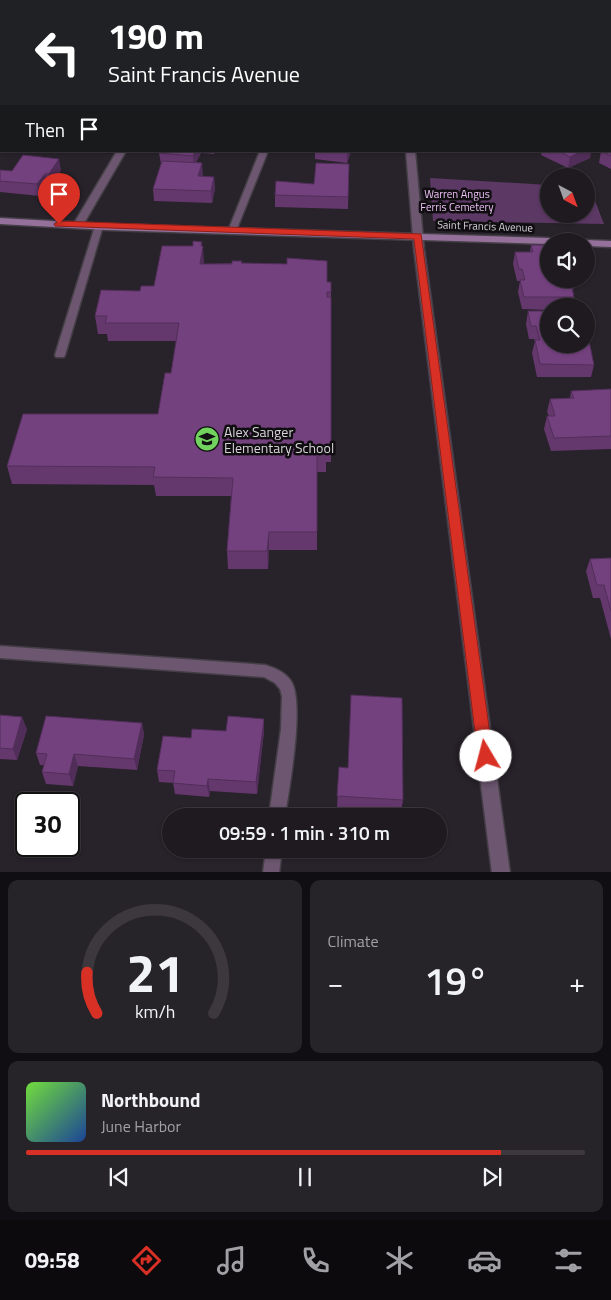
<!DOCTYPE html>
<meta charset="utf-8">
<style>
:root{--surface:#1e1a20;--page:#262329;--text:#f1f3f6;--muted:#a1a1a5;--line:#3c383e;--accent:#d93025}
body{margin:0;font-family:"Titillium Web",sans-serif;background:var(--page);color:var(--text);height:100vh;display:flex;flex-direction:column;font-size:19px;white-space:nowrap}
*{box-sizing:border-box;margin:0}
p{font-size:16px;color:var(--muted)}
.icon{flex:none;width:28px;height:28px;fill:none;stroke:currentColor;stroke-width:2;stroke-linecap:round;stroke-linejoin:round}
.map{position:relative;height:872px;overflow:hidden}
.drawer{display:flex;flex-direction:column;gap:8px;padding:8px;background:#100e12;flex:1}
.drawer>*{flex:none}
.top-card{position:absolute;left:0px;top:0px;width:611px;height:152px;box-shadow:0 1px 4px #0004,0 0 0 1px var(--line);background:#202124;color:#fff;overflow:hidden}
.needle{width:32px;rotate:139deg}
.controls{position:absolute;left:540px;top:168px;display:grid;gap:10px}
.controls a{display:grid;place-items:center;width:55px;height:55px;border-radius:50%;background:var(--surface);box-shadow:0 1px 4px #0004,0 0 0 1px var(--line);font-size:25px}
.speed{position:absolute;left:15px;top:792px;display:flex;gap:10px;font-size:25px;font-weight:700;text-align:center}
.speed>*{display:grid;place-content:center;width:65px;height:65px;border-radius:50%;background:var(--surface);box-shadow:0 1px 4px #0004,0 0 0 1px var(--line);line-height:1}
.speed .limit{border:2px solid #111;border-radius:8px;background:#fff;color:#111}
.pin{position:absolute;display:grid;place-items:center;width:42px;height:42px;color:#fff;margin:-51px -21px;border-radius:50% 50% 50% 0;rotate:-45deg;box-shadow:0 0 5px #0007}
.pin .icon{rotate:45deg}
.me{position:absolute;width:55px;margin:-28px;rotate:352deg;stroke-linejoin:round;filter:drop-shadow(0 0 4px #0008)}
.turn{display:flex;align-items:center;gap:18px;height:105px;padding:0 25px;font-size:22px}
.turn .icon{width:65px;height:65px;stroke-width:2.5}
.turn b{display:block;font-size:35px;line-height:42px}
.then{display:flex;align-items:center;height:48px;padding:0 25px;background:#0003;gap:10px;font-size:19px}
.big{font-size:38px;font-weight:600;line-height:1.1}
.drawer .widget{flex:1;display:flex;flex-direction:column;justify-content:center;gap:8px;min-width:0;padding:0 18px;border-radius:10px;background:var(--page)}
.drawer .dial{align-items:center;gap:0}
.dial svg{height:130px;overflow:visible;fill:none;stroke:var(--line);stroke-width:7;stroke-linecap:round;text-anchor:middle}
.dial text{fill:var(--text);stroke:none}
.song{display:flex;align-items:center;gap:15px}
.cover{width:60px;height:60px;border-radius:8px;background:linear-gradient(135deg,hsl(100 70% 55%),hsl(220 70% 35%))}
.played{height:5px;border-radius:2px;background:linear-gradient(90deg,var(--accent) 85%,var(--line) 85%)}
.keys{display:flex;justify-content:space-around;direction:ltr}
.heat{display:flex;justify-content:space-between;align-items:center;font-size:28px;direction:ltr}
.drawer .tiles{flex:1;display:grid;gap:8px;grid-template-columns:1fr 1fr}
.widget:last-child{grid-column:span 2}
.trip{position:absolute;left:162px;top:808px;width:285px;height:50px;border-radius:25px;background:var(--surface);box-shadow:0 1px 4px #0004,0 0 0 1px var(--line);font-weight:600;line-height:50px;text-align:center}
.menu{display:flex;height:80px;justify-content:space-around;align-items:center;background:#0c0a0d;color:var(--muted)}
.menu .icon{width:35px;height:35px}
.menu .selected{color:var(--accent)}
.menu b{font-size:22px;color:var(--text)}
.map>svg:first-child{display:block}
.green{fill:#5c3864}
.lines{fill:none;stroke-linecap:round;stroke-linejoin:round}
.stream{fill:#543f5a;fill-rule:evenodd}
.lane-casing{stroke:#443e46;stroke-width:3}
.street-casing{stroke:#443e46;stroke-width:3}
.secondary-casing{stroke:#443e46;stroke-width:3}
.lane{fill:#6c5670;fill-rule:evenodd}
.street{fill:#6c5670;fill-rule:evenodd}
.secondary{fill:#94709b;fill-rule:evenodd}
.wall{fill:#64386d}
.shaded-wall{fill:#512e59}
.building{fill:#74417f;stroke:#512e59}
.route{fill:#d93025;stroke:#8d1f18}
.labels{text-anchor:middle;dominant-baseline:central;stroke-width:5;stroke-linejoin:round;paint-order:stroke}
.far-park-label{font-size:11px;fill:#edc1f6;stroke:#0f0d10}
.far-street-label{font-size:11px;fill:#d6d2d7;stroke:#0f0d10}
.poi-label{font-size:14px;fill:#d6d2d7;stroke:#0f0d10;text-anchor:start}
</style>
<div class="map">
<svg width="611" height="873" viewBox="0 0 611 873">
<rect width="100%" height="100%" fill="#28222a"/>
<path class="green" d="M430 178 549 185V214H586V188H590L604 224 433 221Z"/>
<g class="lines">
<rect class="stream" x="610" y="67" width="1" height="2"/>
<defs>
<g id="lane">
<rect x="323" y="0" width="6" height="1"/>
<rect x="554" y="0" width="6" height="1"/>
<path d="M260 151H268L236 231 232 234 229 233 228 231Z"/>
<path d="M99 223 103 226 65 355 64 357H56L55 355 95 226Z"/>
<path d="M0 646 265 665C275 668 285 672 291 681 305 703 289 789 285 816H269L281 729 282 696 280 689 275 683 264 677 0 658Z"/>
<path d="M266 849H282L279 873H263Z"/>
</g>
<g id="street">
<path d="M117 151H126L83 225 78 228 74 227 73 225Z"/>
<path d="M406 151H415L424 249 510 873H492L414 249Z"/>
</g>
<g id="secondary">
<path d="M0 218 107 224 549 238 554 241H549V244L107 230 0 224Z"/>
<path d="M586 240 611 241V247L586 246V241H582Z"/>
</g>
</defs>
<use href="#lane" class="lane-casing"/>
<use href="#street" class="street-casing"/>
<use href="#secondary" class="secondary-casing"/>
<use href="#lane" class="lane"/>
<use href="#street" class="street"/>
<use href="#secondary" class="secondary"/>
</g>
<g class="wall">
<path d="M242 0H296L295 1H241Z"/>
<path d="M611 146V169L599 163 601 151Z"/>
<path d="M160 151H216L214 154 201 153 196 162 202 163V177H214L215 189 212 203 154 201 153 189 161 164 159 153Z"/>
<path d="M315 151H351L347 163 315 159Z"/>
<path d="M542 151H591L590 158 568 168 541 155Z"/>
<path d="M349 164 348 209 275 207V195L314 184Z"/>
<path d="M0 170 12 171 61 170 51 186 47 185 40 196 0 192Z"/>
<path d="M531 245 549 279 575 280 573 291 574 297 572 306H549V310L522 309 518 292 520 281H517L513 264 515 252H530Z"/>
<path d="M202 246 204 264 242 263 327 282H331V462H326V472H317V550H269L268 569H228L227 551 231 496H156L154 485 12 484 7 466 158 414 171 373 176 341H108L107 334H98L95 316 140 291 154 286Z"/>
<path d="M528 311 594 365 591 377H537L532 353 535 341 534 339H529L526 324Z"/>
<path d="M611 389V449L551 451 544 429 547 416H549L547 412 550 399 570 398 571 391Z"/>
<path d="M611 558V639L600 598H593L586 571 590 559Z"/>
<path d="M0 715 27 729 17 760 0 759Z"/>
<path d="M264 719V731L257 794 210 791 209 797 175 794 173 783 159 782 157 770 191 738 226 731Z"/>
<path d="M142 723 144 735 137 770 78 766 73 786 46 784 42 772 44 765H40L36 753Z"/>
<path d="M339 767 403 800 401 812 337 808Z"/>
</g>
<g class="shaded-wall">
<path d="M167 0H173V1H166Z"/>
<path d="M195 151H201V153L194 167 193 156Z"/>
<path d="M347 151H351L347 163Z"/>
<path d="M581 151H591L590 158 568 168 570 157Z"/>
<path d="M59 159 61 170 51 186 49 174Z"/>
<path d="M202 163 203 174 199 188 198 176Z"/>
<path d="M45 174 47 185 40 196 37 184Z"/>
<path d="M214 177 215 189 212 203 211 191Z"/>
<path d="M202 242V251L203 246 204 264H200Z"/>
<path d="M269 532V550L268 569 267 551Z"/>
<path d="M22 717 27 729 17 760 13 749Z"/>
<path d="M264 719V731L257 794 256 782Z"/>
<path d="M142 723 144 735 137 770 134 759Z"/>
<path d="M74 754 78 766 73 786 69 774Z"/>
<path d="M208 779 210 791 209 797 207 786Z"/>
</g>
<g class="building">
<path d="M131 0H167L166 1H141Z"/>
<path d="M242 0H265L264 1H241Z"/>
<path d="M354 0H392L391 1H354Z"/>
<path d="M611 146V156L602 151H610V147Z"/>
<path d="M160 151H195L193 156 159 153Z"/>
<path d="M559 151H581L570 157Z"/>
<path d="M23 155 59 159 49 174H45L37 184 0 181V170L12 171Z"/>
<path d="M162 161 202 163 198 176 214 177 211 191 153 189Z"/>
<path d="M316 163 349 164 348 197 275 195 276 181 314 184Z"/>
<path d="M193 241 202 242 201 246H203L200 264H232V261H242L241 263 287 264V258L327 261V282H331V292H327V297H331V444H327L326 453H317V532H269L267 551H227L233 478 153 477 155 467 7 466 23 414H158L165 373H171L179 323H105L107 316H95L101 290 140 291 141 286H154L162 246H193Z"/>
<path d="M531 245H549V279H575V280H570L574 297H524L520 280H525L522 269H519L515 252H533Z"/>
<path d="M528 311H549V344H586L587 331 594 365 540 364 535 340H540L536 326H531Z"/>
<path d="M611 389V436L554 438 547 416H555L550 399 574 398 571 391Z"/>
<path d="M611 558V611L604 585H597L590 559Z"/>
<path d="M351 695 402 698 403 800 337 796 339 767 348 768Z"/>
<path d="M0 715 22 717 13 749 0 748Z"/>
<path d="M46 716 142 723 134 759 74 754 69 774 42 772 47 754 36 753Z"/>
<path d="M228 716 264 719 256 782 208 779 207 786 173 783 175 771 157 770 163 736 191 738 192 729 226 731Z"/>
</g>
<path class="route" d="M59 221 421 234 493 756 491 760 486 762 480 760 478 756 414 239 55 226 54 224Z"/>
<defs>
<symbol id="school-disc" viewBox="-11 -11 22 22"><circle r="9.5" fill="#71d35e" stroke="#0f0d10"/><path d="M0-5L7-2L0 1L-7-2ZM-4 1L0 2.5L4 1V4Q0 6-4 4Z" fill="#111"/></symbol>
</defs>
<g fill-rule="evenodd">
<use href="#school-disc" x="193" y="425" width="28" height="28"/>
</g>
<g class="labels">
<g class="far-park-label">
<text x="457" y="194">Warren Angus<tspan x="457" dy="13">Ferris Cemetery</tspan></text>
</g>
<g class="far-street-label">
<text transform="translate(485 226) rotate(2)">Saint Francis Avenue</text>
</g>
<g class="poi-label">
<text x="224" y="431">Alex Sanger<tspan x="224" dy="16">Elementary School</tspan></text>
</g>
</g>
</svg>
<div class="controls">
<a><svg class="needle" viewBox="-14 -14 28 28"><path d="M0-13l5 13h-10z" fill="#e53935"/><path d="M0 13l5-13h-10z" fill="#a1a1a5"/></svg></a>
<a><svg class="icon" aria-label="sound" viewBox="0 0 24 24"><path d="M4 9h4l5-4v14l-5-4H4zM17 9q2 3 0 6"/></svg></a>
<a><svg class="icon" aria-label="search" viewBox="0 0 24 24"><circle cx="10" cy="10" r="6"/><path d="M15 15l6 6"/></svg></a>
</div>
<div class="speed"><div class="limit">30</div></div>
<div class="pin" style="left:59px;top:224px;background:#d93025"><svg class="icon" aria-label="arrive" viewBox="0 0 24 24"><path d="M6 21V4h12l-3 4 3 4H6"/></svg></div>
<svg class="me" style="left:486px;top:756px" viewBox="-20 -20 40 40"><circle r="19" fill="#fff"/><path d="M0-13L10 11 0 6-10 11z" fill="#d93025"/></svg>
<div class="trip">09:59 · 1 min · 310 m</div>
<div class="top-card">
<div class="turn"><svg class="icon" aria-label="left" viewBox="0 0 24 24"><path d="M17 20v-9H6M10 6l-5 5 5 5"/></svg><div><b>190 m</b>Saint Francis Avenue</div></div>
<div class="then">Then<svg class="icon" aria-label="arrive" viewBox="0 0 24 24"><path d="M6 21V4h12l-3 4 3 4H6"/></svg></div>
</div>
</div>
<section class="drawer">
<div class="tiles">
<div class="widget dial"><svg viewBox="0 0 100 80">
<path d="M14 69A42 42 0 1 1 86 69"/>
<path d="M14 69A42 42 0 0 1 8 44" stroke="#d93025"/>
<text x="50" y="56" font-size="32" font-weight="700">21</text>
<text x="50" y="72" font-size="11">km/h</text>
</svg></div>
<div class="widget"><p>Climate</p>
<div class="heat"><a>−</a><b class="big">19°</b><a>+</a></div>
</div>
<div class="widget">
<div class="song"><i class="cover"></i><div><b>Northbound</b><p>June Harbor</p></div></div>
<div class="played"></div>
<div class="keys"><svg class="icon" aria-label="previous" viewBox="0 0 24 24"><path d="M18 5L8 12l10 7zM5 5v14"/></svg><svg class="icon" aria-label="pause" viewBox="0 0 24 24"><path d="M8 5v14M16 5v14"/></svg><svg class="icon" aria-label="next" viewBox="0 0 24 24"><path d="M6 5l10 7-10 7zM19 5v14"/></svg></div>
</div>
</div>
</section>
<nav class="menu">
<b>09:58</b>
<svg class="icon selected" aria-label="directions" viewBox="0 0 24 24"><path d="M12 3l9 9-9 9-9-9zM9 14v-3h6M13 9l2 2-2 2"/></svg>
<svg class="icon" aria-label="music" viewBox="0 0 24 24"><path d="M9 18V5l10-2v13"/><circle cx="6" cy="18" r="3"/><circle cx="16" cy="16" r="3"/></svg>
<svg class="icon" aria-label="phone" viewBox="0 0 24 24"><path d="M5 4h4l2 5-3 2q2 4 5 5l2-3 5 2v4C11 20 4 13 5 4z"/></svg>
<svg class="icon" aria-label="climate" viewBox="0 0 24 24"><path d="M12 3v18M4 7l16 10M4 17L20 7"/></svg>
<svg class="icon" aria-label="car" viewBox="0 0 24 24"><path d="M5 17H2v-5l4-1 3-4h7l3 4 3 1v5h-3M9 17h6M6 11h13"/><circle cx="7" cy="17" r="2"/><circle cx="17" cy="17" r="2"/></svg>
<svg class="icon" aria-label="filters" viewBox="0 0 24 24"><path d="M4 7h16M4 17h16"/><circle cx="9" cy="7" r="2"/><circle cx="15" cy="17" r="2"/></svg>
</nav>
